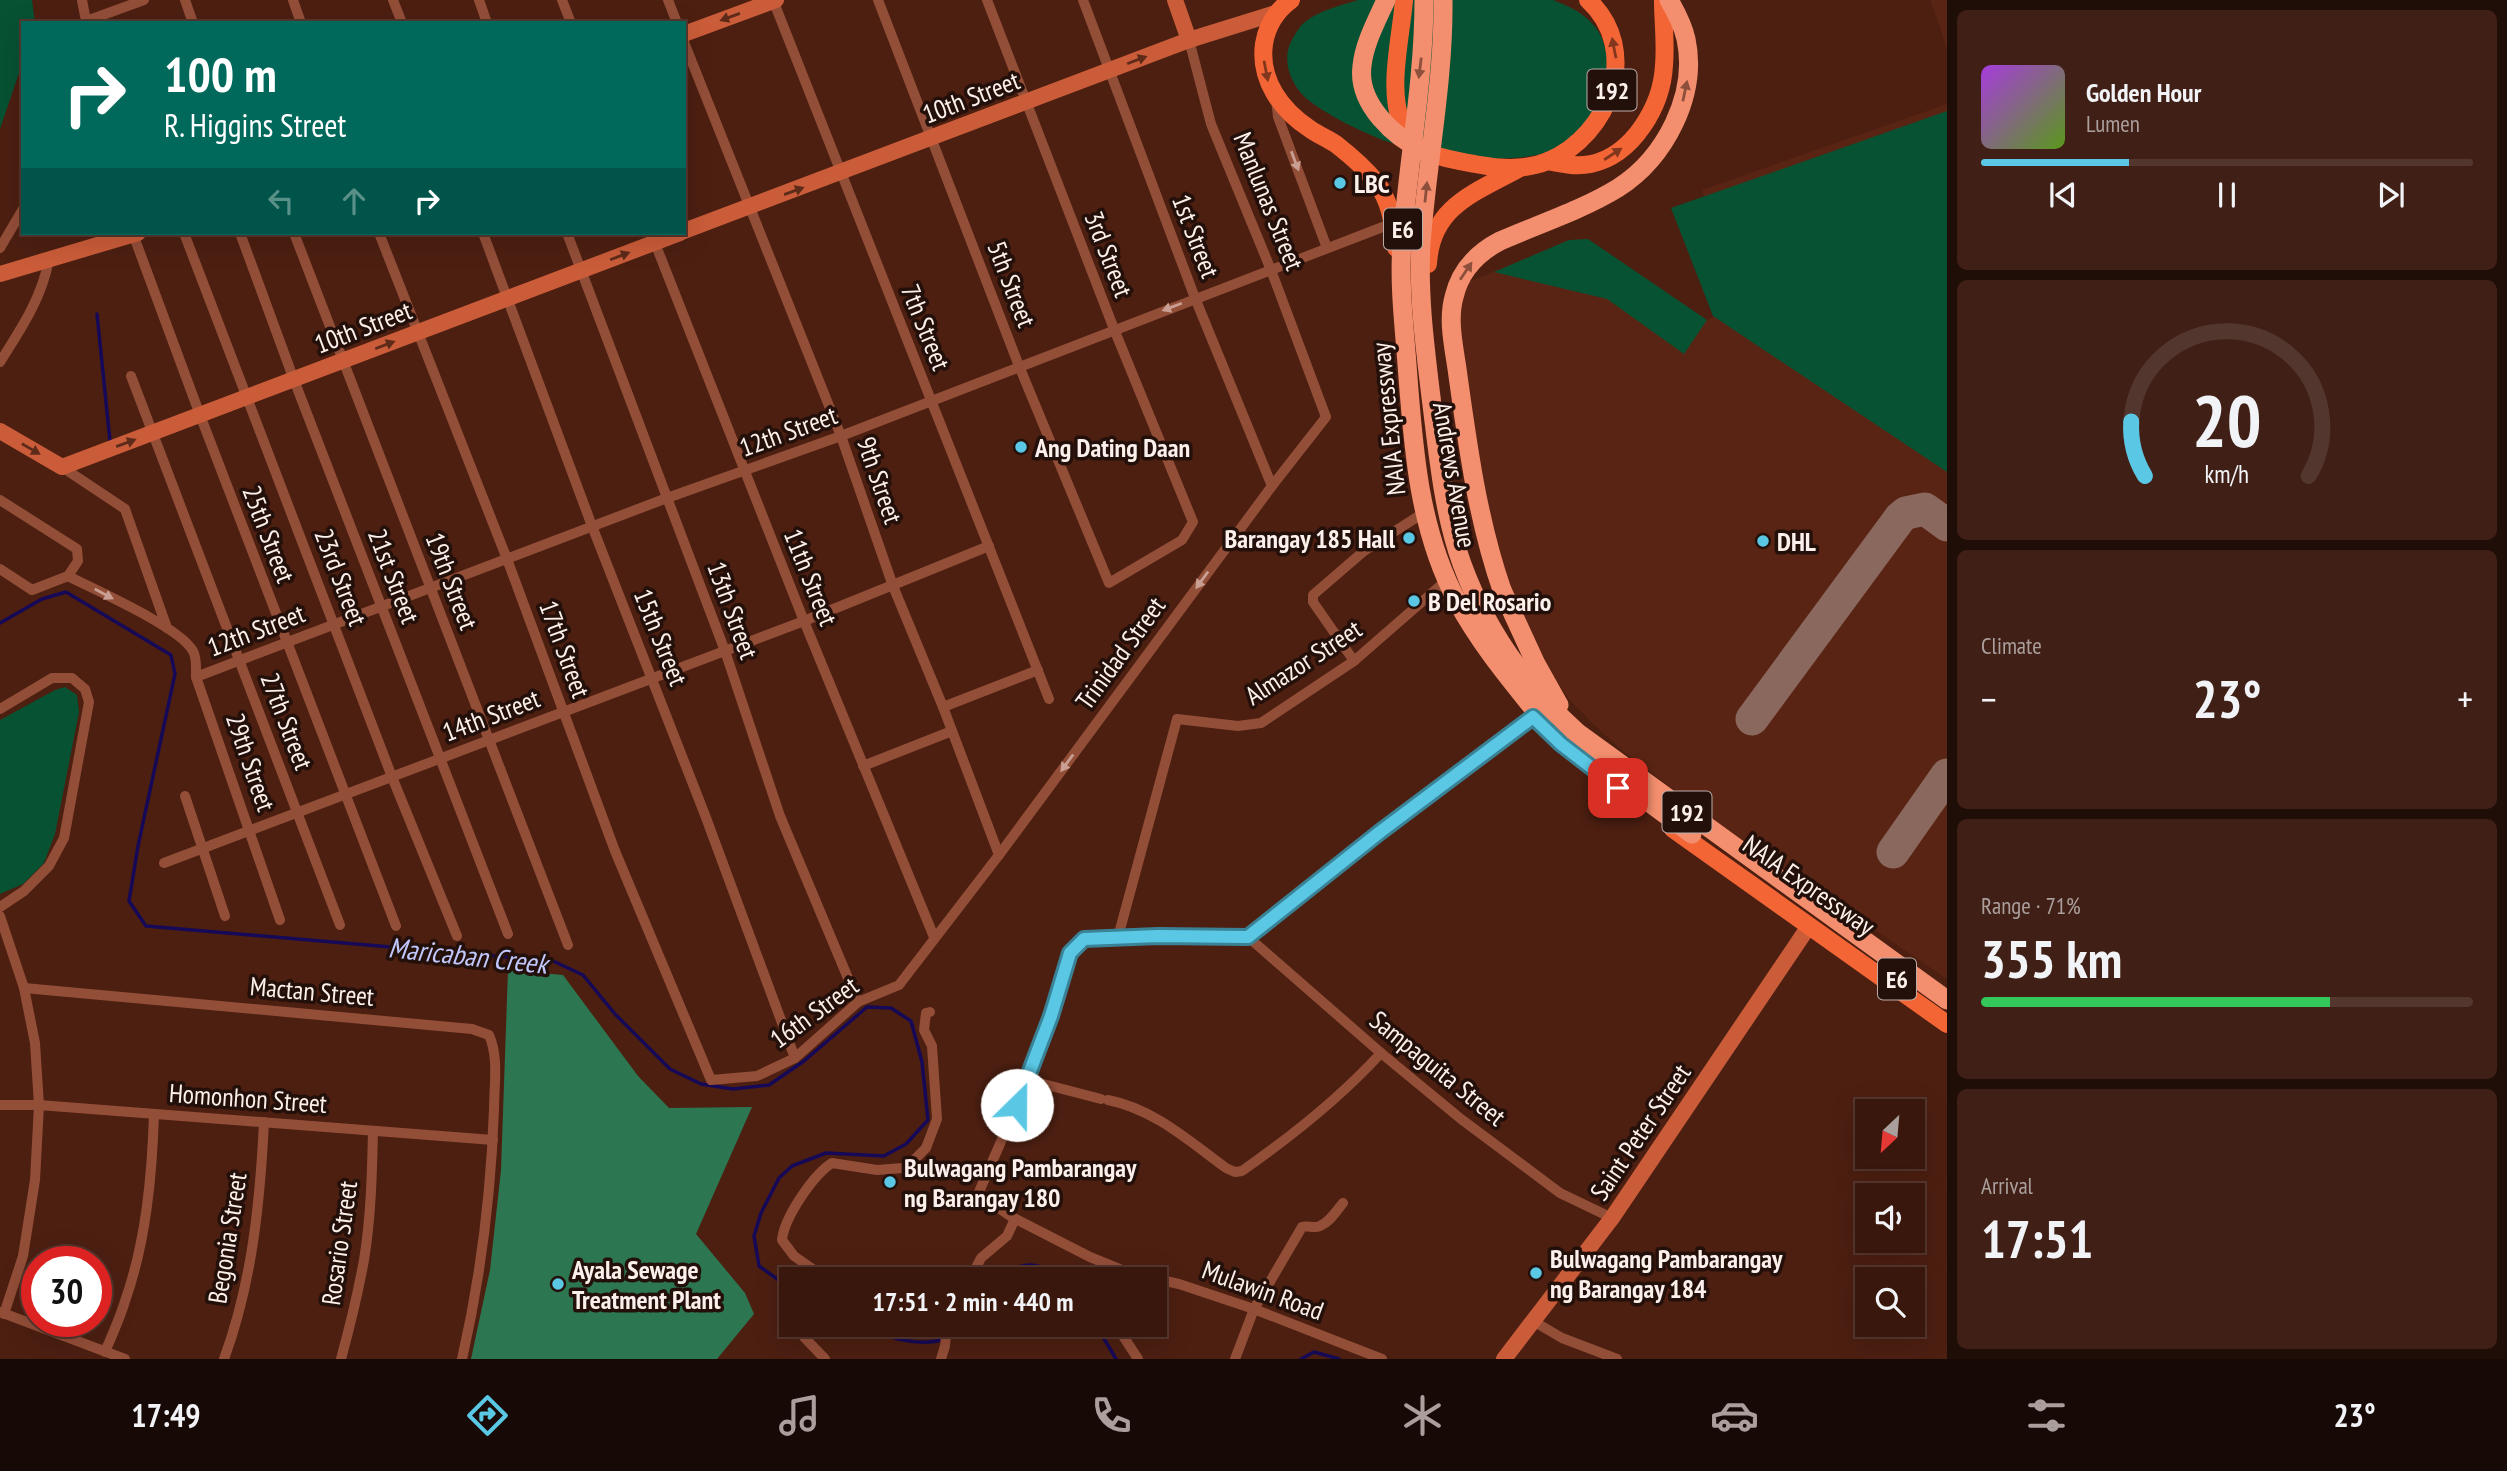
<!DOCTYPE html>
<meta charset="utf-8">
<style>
:root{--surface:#39170d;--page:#402016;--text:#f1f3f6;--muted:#ab9f9d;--line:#53362e;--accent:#5ac8e5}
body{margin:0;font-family:"PT Sans Narrow",sans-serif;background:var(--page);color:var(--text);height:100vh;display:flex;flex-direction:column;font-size:26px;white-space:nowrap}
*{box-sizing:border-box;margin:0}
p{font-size:23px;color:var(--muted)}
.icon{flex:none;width:38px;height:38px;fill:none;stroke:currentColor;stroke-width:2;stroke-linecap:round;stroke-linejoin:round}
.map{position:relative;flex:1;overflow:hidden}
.sheet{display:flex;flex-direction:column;gap:10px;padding:10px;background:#1f0d07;width:560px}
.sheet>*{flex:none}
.guide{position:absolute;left:21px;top:21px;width:665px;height:214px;border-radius:0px;box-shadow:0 7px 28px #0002,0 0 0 2px var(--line);background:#00695c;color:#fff;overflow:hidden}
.needle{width:46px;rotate:206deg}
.buttons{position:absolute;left:1855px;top:1099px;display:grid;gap:14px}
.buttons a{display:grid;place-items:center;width:70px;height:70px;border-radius:0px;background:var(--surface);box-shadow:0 7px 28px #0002,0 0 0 2px var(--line);font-size:35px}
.speed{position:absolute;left:21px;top:1246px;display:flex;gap:14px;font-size:35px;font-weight:700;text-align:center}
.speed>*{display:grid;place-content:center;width:91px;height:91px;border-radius:50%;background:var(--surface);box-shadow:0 7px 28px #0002,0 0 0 2px var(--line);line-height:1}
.speed .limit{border:10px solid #d22;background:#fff;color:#111}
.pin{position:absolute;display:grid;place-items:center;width:60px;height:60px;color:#fff;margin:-30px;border-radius:14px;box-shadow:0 4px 10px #0006}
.me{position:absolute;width:77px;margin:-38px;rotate:23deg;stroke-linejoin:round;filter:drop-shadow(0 0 5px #0008)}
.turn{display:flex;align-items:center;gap:24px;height:147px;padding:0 28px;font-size:32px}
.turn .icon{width:91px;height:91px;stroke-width:2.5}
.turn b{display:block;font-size:49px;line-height:60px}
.lanes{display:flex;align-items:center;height:66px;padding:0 28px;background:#0003;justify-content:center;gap:35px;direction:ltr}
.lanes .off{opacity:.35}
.big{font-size:52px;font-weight:600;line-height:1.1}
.sheet .widget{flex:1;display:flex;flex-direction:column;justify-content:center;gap:10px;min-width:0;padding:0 24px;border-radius:10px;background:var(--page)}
.sheet .dial{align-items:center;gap:0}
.dial svg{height:182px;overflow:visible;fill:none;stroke:var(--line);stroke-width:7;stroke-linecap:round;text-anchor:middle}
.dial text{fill:var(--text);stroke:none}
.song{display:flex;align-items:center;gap:21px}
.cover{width:84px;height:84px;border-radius:10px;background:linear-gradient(135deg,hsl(280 70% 55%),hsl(90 70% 35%))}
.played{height:7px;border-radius:4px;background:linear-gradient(90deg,var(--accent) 30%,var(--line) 30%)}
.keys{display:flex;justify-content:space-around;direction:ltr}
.heat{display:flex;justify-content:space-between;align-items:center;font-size:38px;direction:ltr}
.charge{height:10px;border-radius:5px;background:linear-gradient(90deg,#34c759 71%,var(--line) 0)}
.trip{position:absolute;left:779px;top:1267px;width:388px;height:70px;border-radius:0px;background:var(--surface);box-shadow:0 7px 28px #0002,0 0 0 2px var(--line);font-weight:600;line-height:70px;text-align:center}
.tabs{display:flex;height:112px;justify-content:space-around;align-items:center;background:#170905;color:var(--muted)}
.tabs .icon{width:49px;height:49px}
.tabs .active{color:var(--accent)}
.tabs b{font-size:32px;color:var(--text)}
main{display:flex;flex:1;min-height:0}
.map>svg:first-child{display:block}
.built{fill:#592413}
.green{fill:#075232}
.forest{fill:#2c7751}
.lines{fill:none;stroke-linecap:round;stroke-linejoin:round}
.stream{stroke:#160957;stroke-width:3.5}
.taxiway{stroke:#8a685e;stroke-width:33}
.street{stroke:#934e38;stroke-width:10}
.secondary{stroke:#ca5c39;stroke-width:16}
.primary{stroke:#f46536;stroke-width:18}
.highway{stroke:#f38e6e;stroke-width:19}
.highway-bridge{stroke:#f38e6e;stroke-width:19}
.oneway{fill:#5e2b1a}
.oneway2{fill:#82361e}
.oneway3{fill:#8c4f3c}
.oneway4{fill:#c89f92}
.route-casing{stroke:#3a8295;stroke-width:18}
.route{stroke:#5ac8e5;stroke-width:12}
.poi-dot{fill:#5ac8e5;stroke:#24100a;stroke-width:2.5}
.labels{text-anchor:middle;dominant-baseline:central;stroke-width:7;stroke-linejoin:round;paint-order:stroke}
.shield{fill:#24100a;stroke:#bbada8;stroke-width:2}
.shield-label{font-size:24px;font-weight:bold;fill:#fcf0ec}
.street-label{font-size:26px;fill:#fcf0ec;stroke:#24100a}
.poi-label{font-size:26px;font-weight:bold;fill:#fcf0ec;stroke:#24100a;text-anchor:start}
.water-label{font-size:28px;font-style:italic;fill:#c0c8fd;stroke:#24100a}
</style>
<main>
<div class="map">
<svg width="1947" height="1359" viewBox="0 0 1947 1359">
<rect width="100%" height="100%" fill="#4c1f11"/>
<g class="built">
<path d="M1930 0H1947V50L1940 27Z"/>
<path d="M1947 104V979L1726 829 1625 753 1594 725 1569 699 1546 666 1516 615 1458 398 1461 285 1569 240 1588 239 1707 320 1737 302 1702 190Z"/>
</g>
<g class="green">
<path d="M0 0H32L35 23H23V61L0 129Z"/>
<path d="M1358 0H1553C1591 14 1608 32 1608 73 1609 92 1594 116 1580 128 1573 135 1565 144 1556 149 1516 167 1440 156 1399 145 1376 140 1316 111 1301 93 1290 80 1283 61 1290 44 1294 36 1298 28 1305 22 1318 11 1342 5 1358 0Z"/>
<path d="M1947 111V472L1713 316 1671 208Z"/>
<path d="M1588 239 1707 320 1684 354 1607 299 1494 272 1569 240Z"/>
<path d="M65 687 77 695 79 712 55 834 44 863 23 884 0 894V720L55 690Z"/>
</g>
<path class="forest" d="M508 970 563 975 638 1076 669 1108 752 1107 696 1234 745 1293 754 1314 717 1359H471L490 1270 501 1170Z"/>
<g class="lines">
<g class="stream">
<path d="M97 314 110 441"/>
<path d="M0 623 42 599 66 592 171 655 175 674 138 846 129 901 146 926 553 961 583 975 615 1014 670 1069 701 1084 733 1089 769 1085 804 1061 867 1007 891 1008 911 1021 922 1062 928 1120 906 1144 884 1156 826 1153 792 1166 779 1178 761 1213 754 1236 759 1266 791 1289"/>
<path d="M1001 1279C1021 1257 1044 1264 1066 1279"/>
<path d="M858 1325C884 1336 914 1347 942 1340"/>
<path d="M1096 1325 1116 1359"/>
<path d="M950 1337 961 1334 971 1325"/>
<path d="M1301 1359 1314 1352 1339 1359"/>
</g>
<g class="taxiway">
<path d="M1752 719 1900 518 1906 513 1925 509 1947 525"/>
<path d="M1893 852 1947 775"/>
</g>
<g class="street">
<path d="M82 0 85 16 89 20 144 0"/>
<path d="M185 0 193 23"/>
<path d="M293 0 301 23"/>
<path d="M393 0 402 23"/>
<path d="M479 0 487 23"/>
<path d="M562 0 571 23"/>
<path d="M668 0 677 23"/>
<path d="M773 0 1049 699"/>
<path d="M878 0 1019 366 1109 583 1182 540 1193 522 1114 329 987 0"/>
<path d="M1083 0 1195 298 1272 486"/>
<path d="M684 42 841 436 893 586 943 707 999 855"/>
<path d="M1276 99 1278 117 1327 248"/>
<path d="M184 233 392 777 457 936"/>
<path d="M240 233 294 380 508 934"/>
<path d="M294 233 568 945"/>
<path d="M379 233 507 559 615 851 711 1080 757 1076 795 1058 858 1002 899 985 999 855 1272 486 1326 417 1271 270 1211 124 1189 40"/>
<path d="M483 233 592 526 705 815 795 1058"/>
<path d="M567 233 725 651 780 816 858 1002"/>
<path d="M651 233 804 621 934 937"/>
<path d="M133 234 200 415 396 926"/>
<path d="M0 248 23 209"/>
<path d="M0 362C21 329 42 298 49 259"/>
<path d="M131 376 340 925"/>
<path d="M62 467 125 509 167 628"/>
<path d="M0 500 77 549 78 561 68 576"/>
<path d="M0 569 32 590 68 576C95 590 180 627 193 651 197 658 196 668 196 677L280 920"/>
<path d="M1354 661 1313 602V595L1364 551 1428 510"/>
<path d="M196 677 667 498 841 436 1393 223"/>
<path d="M943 707 1038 670"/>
<path d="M0 709 52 678H72L85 689 89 702 64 838 49 866 24 891 0 907"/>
<path d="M863 766 952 731"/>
<path d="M185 796 225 916"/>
<path d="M164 863 804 621 989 546"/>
<path d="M0 916 24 988 35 1043 39 1105 35 1180 23 1256 4 1314"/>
<path d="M1118 937 1177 719 1238 726 1261 723 1354 661 1448 579"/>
<path d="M1248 937 1381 1053 1461 1119 1560 1193 1612 1218"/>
<path d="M24 988 472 1029 489 1035C499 1057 494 1086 494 1109 491 1194 481 1276 462 1359"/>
<path d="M1028 1080 1101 1099"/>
<path d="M1108 1100C1154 1109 1189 1141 1226 1168L1235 1172 1242 1171C1292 1136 1340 1098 1381 1053"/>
<path d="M0 1105H39L493 1140"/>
<path d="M827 1279 794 1256 782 1240C784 1218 813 1175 832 1163L877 1170 903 1168 909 1165 926 1148 937 1119 932 1046 924 1030 926 1013 930 1012"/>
<path d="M970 1279 981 1258 1007 1236 1015 1219"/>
<path d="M0 1312 125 1359"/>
<path d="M1533 1321 1562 1338 1617 1359"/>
<path d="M1116 1325 1138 1359"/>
<path d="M804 1337 825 1359"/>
<path d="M105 1352C112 1335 120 1318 125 1301 146 1242 152 1176 154 1114"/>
<path d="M224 1359C252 1283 260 1203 264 1122"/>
<path d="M341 1359C350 1326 358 1293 364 1260 371 1217 372 1174 373 1131"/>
<path d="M941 1359 945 1346 947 1325"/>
<path d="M1235 1359 1254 1309 1302 1227C1308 1225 1314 1229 1320 1226 1330 1222 1337 1210 1343 1203"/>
<path d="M1382 1359 1254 1309 1179 1284 1129 1273 1090 1257 1012 1217 978 1194 1028 1080 1051 1016 1070 953 1084 939 1158 936 1248 937 1380 832 1533 717"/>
</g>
<g class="secondary">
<path d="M1175 0 1189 40"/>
<path d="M684 34 776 0"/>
<path d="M684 231 1189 40 1276 13"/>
<path d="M0 274 138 233"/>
<path d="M0 431 62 467 680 233"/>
<path d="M1504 1359 1612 1218 1809 926"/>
</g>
<g class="primary">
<path d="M1291 0C1276 11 1267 25 1264 44 1259 80 1281 110 1310 129 1318 135 1329 139 1337 145 1351 156 1365 168 1376 182 1391 202 1393 224 1396 248"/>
<path d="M1404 0C1401 37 1388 87 1401 122 1410 149 1432 156 1459 161 1488 167 1519 173 1548 161 1610 135 1642 50 1588 0"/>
<path d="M1548 161C1562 164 1576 167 1591 164 1633 155 1662 106 1664 65 1666 44 1663 22 1663 0"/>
<path d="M1428 264C1431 207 1474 193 1518 169"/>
<path d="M1673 829 1947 1024"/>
</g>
<g class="highway">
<path d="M1386 0C1377 20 1364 44 1362 66 1357 104 1394 137 1425 152"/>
<path d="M1502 590C1478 521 1468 448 1458 376 1455 351 1447 322 1454 297 1460 271 1477 253 1500 241 1539 224 1582 210 1618 188 1665 158 1698 95 1686 39 1683 26 1676 12 1669 0"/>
<path d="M1537 713 1566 741"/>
</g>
<g class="highway-bridge">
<path d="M1424 0C1424 81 1408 162 1402 243 1399 284 1404 324 1407 364 1413 445 1418 528 1457 601 1479 642 1508 677 1537 713"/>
<path d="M1443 0C1444 81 1427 162 1421 244 1418 295 1425 347 1431 397 1438 452 1443 512 1462 564 1486 630 1527 687 1578 733L1947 1000"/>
<path d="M1502 590 1536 664 1559 705"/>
<path d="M1566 741 1692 834"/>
</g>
</g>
<defs><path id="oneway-solid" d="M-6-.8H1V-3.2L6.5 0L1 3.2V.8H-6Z" transform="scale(1.75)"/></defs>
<g class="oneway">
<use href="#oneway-solid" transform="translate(730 17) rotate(160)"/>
<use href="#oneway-solid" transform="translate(1137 60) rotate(-21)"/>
<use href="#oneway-solid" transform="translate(794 191) rotate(-20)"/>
<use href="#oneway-solid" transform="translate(620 256) rotate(-21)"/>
<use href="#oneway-solid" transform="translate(385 345) rotate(-21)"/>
<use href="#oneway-solid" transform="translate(126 443) rotate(-20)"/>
<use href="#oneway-solid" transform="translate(31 449) rotate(30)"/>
</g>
<g class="oneway2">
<use href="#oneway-solid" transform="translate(1614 48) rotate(-101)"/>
<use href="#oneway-solid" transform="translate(1266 71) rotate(79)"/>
<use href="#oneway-solid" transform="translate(1613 154) rotate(-33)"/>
</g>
<g class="oneway3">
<use href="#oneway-solid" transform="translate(1420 68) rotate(97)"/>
<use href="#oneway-solid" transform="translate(1685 91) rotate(-78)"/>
<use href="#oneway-solid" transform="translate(1426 192) rotate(-84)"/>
<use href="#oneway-solid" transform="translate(1466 271) rotate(-56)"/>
</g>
<g class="oneway4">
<use href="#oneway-solid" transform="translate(1295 161) rotate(69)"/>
<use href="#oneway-solid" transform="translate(1172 307) rotate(159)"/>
<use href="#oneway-solid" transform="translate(1202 580) rotate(126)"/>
<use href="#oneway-solid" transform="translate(104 594) rotate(28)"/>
<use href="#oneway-solid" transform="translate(1067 763) rotate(126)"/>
</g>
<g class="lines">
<defs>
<path id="route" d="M1017 1105 1051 1016 1070 953 1084 939 1158 936 1248 937 1380 832 1533 717 1561 744 1618 788"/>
</defs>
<use href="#route" class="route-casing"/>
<use href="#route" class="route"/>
</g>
<g class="poi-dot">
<circle cx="1340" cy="183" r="7"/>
<circle cx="1021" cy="447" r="7"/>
<circle cx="1409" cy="538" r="7"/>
<circle cx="1763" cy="541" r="7"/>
<circle cx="1414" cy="601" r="7"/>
<circle cx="890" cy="1182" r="7"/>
<circle cx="1536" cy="1273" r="7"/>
<circle cx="558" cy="1284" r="7"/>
</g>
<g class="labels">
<g class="shield">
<rect x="1587.5" y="69.5" width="49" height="41" rx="5"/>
<rect x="1384" y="208.5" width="38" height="41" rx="5"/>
<rect x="1662.5" y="791.5" width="49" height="41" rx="5"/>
<rect x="1878" y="958.5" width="38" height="41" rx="5"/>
</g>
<g class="shield-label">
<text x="1612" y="90">192</text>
<text x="1403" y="229">E6</text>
<text x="1687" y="812">192</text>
<text x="1897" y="979">E6</text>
</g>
<g class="street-label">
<text transform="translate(971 97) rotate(-21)">10th Street</text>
<text transform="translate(1269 201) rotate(68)">Manlunas Street</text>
<text transform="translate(1196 236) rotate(69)">1st Street</text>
<text transform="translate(1109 254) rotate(69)">3rd Street</text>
<text transform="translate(1012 284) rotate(69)">5th Street</text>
<text transform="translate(363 327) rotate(-21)">10th Street</text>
<text transform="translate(926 327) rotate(68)">7th Street</text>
<text transform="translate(1388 419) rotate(-96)">NAIA Expressway</text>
<text transform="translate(788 431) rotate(-20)">12th Street</text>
<text transform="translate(1455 475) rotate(80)">Andrews Avenue</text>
<text transform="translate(880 480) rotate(71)">9th Street</text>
<text transform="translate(269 534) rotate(69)">25th Street</text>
<text transform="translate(394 576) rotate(69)">21st Street</text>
<text transform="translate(341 577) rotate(69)">23rd Street</text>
<text transform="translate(811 577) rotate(68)">11th Street</text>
<text transform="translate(452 581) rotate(69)">19th Street</text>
<text transform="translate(733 610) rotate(70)">13th Street</text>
<text transform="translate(256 630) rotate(-21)">12th Street</text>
<text transform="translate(661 637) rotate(68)">15th Street</text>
<text transform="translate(565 649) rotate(70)">17th Street</text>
<text transform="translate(1120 653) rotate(-54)">Trinidad Street</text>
<text transform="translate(1303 662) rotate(-33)">Almazor Street</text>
<text transform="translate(491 715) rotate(-21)">14th Street</text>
<text transform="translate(287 721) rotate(69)">27th Street</text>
<text transform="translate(251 762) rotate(71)">29th Street</text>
<text transform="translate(1809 885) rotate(35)">NAIA Expressway</text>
<text transform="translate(312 991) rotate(5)">Mactan Street</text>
<text transform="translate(814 1012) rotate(-36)">16th Street</text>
<text transform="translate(1438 1068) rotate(39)">Sampaguita Street</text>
<text transform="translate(248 1098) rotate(4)">Homonhon Street</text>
<text transform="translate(1640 1132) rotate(-56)">Saint Peter Street</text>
<text transform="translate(227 1238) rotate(-81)">Begonia Street</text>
<text transform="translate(339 1243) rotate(-82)">Rosario Street</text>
<text transform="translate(1263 1290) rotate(20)">Mulawin Road</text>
</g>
<g class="poi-label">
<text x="1354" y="183">LBC</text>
<text x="1035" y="447">Ang Dating Daan</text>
<text x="1395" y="538" text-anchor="end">Barangay 185 Hall</text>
<text x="1777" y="541">DHL</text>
<text x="1428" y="601">B Del Rosario</text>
<text x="904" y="1167">Bulwagang Pambarangay<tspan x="904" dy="30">ng Barangay 180</tspan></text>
<text x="1550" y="1258">Bulwagang Pambarangay<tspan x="1550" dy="30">ng Barangay 184</tspan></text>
<text x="572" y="1269">Ayala Sewage<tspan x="572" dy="30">Treatment Plant</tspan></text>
</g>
<g class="water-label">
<text transform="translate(468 955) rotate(6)">Maricaban Creek</text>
</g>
</g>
</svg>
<div class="buttons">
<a><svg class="needle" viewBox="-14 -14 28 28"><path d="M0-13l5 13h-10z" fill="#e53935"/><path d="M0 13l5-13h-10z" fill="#ab9f9d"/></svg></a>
<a><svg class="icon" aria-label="sound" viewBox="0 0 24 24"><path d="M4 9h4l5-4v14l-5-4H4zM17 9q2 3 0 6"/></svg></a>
<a><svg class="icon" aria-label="search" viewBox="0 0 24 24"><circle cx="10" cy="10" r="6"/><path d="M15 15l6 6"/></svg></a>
</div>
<div class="speed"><div class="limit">30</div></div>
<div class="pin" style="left:1618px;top:788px;background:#d93025"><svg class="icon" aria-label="arrive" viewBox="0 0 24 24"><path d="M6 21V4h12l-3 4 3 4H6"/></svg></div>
<svg class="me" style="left:1017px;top:1105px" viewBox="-20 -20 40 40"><circle r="19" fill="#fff"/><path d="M0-13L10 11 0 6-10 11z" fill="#5ac8e5"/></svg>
<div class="trip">17:51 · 2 min · 440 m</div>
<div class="guide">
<div class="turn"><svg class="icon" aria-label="right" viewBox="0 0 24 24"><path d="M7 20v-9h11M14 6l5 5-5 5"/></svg><div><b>100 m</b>R. Higgins Street</div></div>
<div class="lanes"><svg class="icon off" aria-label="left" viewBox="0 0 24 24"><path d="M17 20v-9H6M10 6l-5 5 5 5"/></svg><svg class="icon off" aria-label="ahead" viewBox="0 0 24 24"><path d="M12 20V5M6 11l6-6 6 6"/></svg><svg class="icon" aria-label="right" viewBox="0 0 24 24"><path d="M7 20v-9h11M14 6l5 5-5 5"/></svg></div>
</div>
</div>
<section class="sheet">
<div class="widget">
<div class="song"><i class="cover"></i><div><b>Golden Hour</b><p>Lumen</p></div></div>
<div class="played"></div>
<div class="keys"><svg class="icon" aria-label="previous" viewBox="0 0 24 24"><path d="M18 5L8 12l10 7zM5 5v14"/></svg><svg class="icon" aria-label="pause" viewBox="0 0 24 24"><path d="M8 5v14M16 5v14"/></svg><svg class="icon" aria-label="next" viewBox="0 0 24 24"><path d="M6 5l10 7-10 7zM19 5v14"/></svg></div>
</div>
<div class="widget dial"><svg viewBox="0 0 100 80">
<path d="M14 69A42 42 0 1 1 86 69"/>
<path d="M14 69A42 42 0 0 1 8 45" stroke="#5ac8e5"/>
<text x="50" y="56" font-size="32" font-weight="700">20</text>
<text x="50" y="72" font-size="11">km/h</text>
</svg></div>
<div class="widget"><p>Climate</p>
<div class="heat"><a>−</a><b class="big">23°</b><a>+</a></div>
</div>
<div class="widget"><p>Range · 71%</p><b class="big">355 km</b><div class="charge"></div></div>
<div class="widget"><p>Arrival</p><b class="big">17:51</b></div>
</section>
</main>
<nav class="tabs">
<b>17:49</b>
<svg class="icon active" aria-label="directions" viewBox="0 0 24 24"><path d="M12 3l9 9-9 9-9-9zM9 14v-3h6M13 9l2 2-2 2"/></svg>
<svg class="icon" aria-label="music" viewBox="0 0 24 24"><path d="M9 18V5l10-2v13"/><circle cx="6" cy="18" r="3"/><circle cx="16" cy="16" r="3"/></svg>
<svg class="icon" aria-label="phone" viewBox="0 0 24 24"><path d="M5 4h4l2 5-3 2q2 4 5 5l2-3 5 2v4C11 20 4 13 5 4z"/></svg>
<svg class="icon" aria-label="climate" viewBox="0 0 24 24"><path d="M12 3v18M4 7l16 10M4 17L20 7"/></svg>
<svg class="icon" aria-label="car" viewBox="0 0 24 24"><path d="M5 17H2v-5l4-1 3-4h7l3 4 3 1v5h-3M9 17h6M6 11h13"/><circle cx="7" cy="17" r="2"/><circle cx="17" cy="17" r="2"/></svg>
<svg class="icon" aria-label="filters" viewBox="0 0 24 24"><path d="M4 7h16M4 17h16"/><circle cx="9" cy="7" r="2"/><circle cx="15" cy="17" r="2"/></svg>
<b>23°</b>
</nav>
